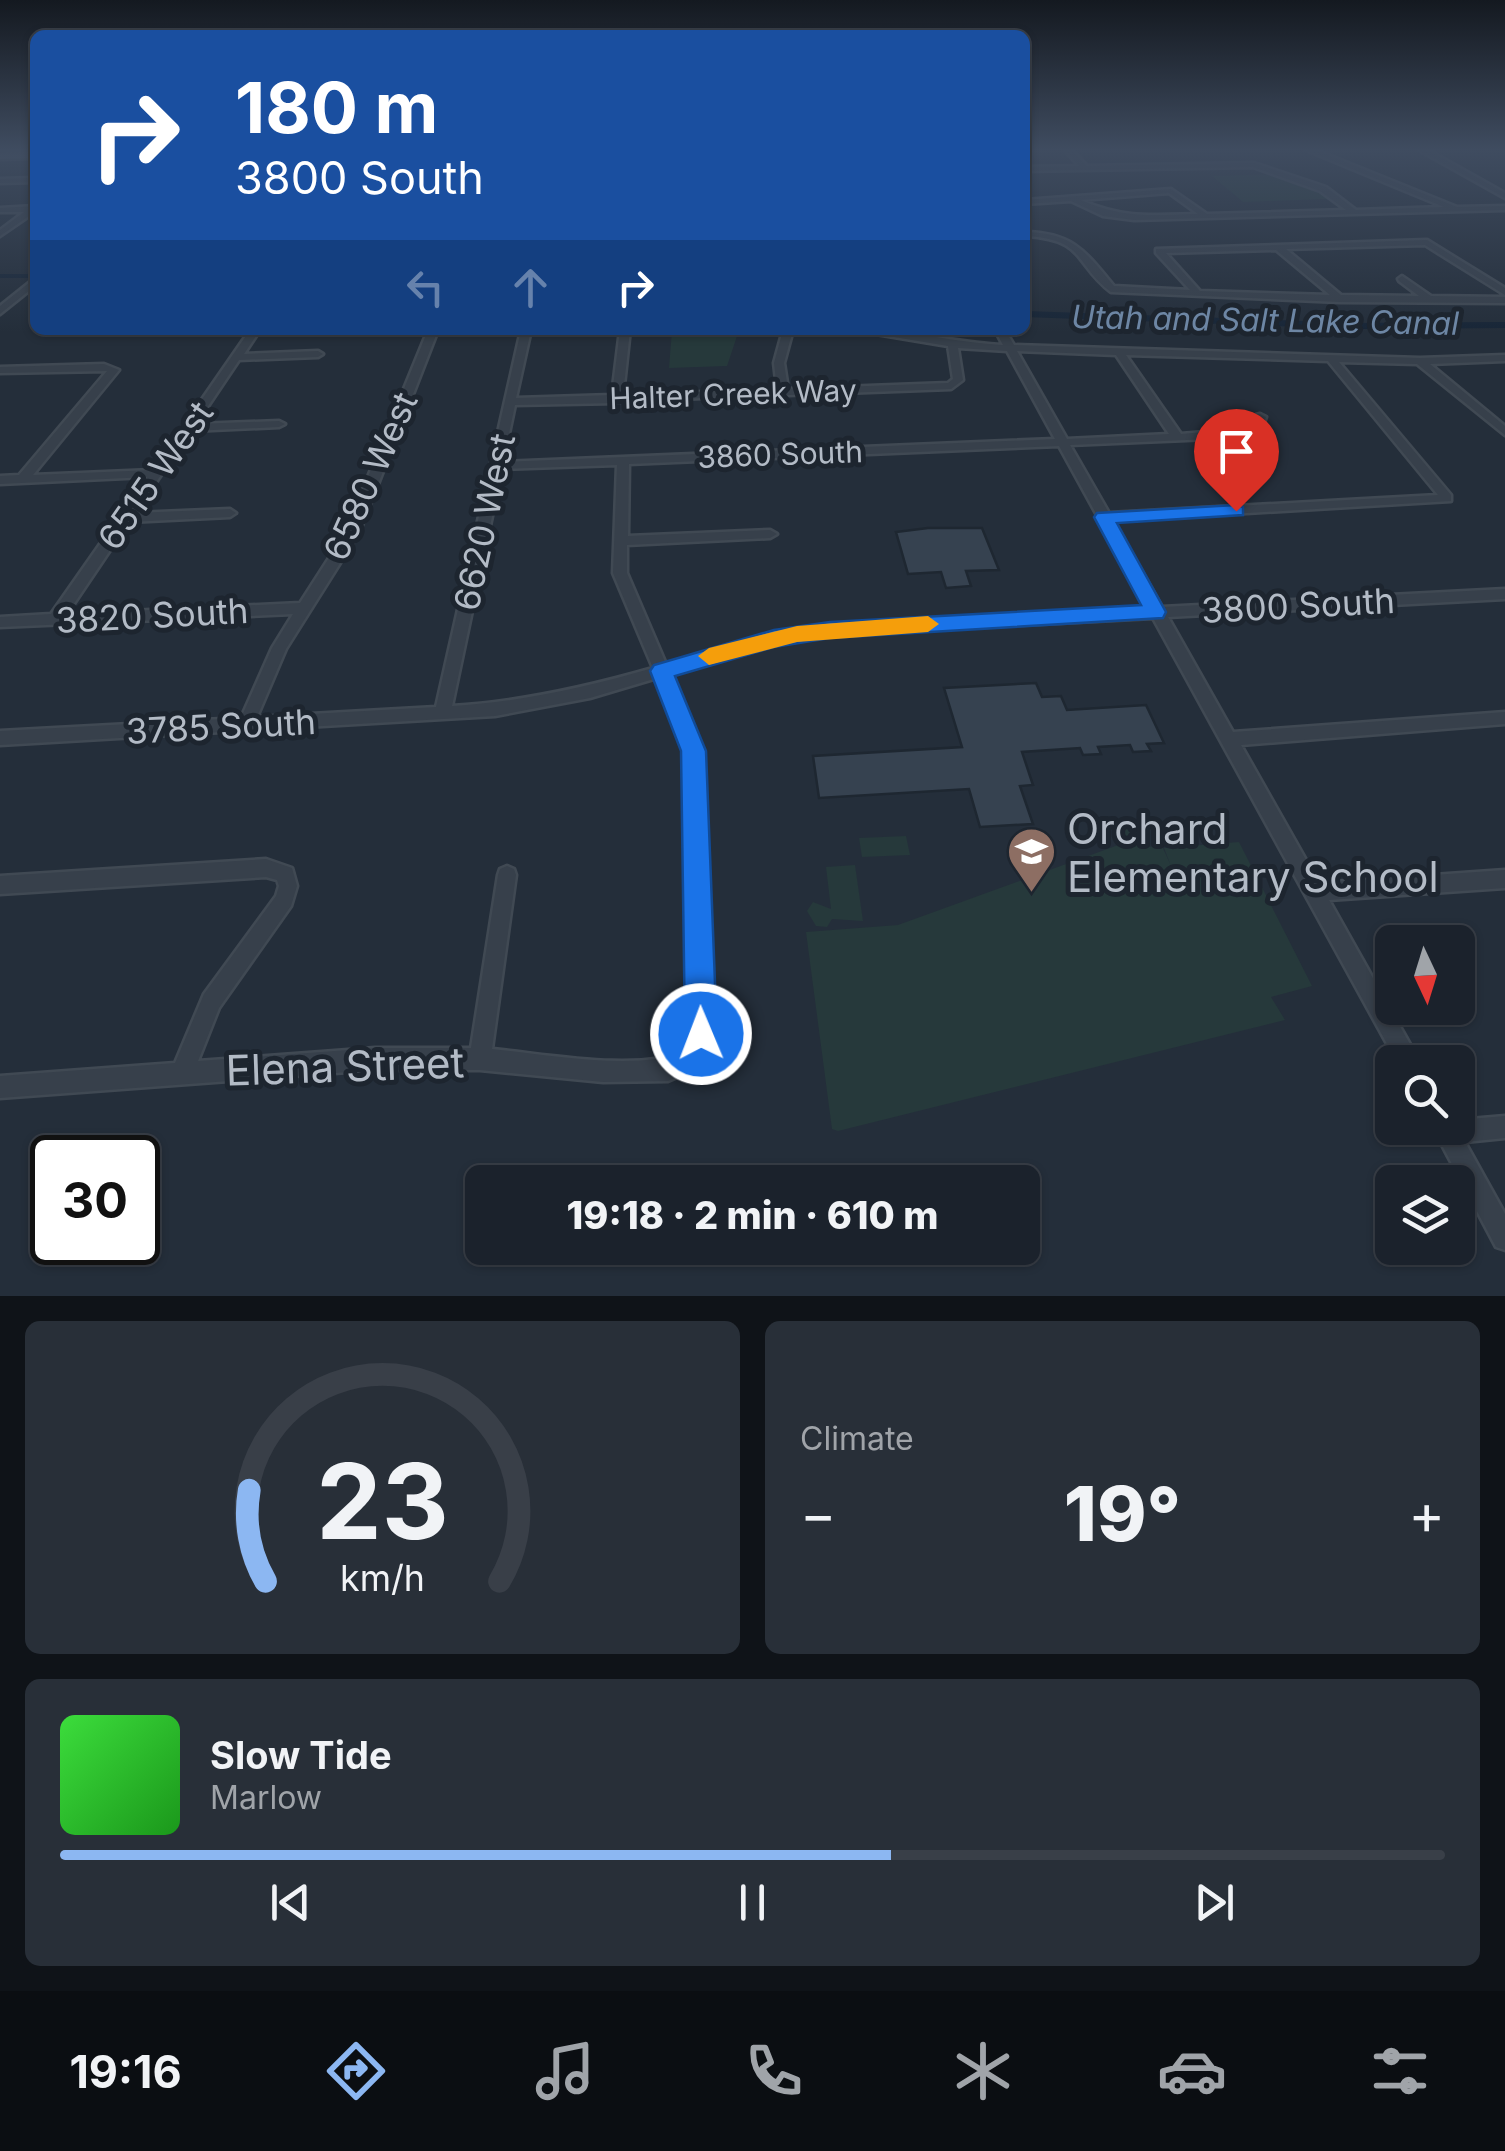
<!DOCTYPE html>
<meta charset="utf-8">
<style>
:root{--surface:#1b222c;--page:#282f38;--text:#f1f3f6;--muted:#a0a4a9;--line:#393f48;--accent:#8cb7f2}
body{margin:0;font-family:Inter,sans-serif;background:var(--page);color:var(--text);height:100vh;display:flex;flex-direction:column;font-size:38px;white-space:nowrap}
*{box-sizing:border-box;margin:0}
p{font-size:32px;color:var(--muted)}
.icon{flex:none;width:55px;height:55px;fill:none;stroke:currentColor;stroke-width:2;stroke-linecap:round;stroke-linejoin:round}
.map{position:relative;height:1296px;overflow:hidden}
.side{display:flex;flex-direction:column;gap:25px;padding:25px;background:#0f1318;flex:1}
.side>*{flex:none}
.top-card{position:absolute;left:30px;top:30px;width:1000px;height:305px;border-radius:15px;box-shadow:0 2px 8px #0004,0 0 0 2px var(--line);background:#1a4fa0;color:#fff;overflow:hidden}
.needle{width:65px;rotate:176deg}
.buttons{position:absolute;left:1375px;top:925px;display:grid;gap:20px}
.buttons a{display:grid;place-items:center;width:100px;height:100px;border-radius:15px;background:var(--surface);box-shadow:0 2px 8px #0004,0 0 0 2px var(--line);font-size:50px}
.speed{position:absolute;left:30px;top:1135px;display:flex;gap:20px;font-size:50px;font-weight:700;text-align:center}
.speed>*{display:grid;place-content:center;width:130px;height:130px;border-radius:50%;background:var(--surface);box-shadow:0 2px 8px #0004,0 0 0 2px var(--line);line-height:1}
.speed .limit{border:5px solid #111;border-radius:15px;background:#fff;color:#111}
.pin{position:absolute;display:grid;place-items:center;width:85px;height:85px;color:#fff;margin:-102px -42px;border-radius:50% 50% 50% 0;rotate:-45deg;box-shadow:0 0 10px #0007}
.pin .icon{rotate:45deg}
.me{position:absolute;width:110px;margin:-55px;rotate:359deg;stroke-linejoin:round;filter:drop-shadow(0 0 8px #0008)}
.turn{display:flex;align-items:center;gap:35px;height:210px;padding:0 40px;font-size:45px}
.turn .icon{width:130px;height:130px;stroke-width:2.5}
.turn b{display:block;font-size:70px;line-height:85px}
.lanes{display:flex;align-items:center;height:95px;padding:0 40px;background:#0003;justify-content:center;gap:50px;direction:ltr}
.lanes .off{opacity:.35}
.big{font-size:75px;font-weight:800;line-height:1.1}
.side .widget{flex:1;display:flex;flex-direction:column;justify-content:center;gap:15px;min-width:0;padding:0 35px;border-radius:15px;background:var(--page)}
.side .dial{align-items:center;gap:0}
.dial svg{height:260px;overflow:visible;fill:none;stroke:var(--line);stroke-width:7;stroke-linecap:round;text-anchor:middle}
.dial text{fill:var(--text);stroke:none}
.song{display:flex;align-items:center;gap:30px}
.cover{width:120px;height:120px;border-radius:15px;background:linear-gradient(135deg,hsl(120 70% 55%),hsl(120 70% 35%))}
.played{height:10px;border-radius:5px;background:linear-gradient(90deg,var(--accent) 60%,var(--line) 60%)}
.keys{display:flex;justify-content:space-around;direction:ltr}
.heat{display:flex;justify-content:space-between;align-items:center;font-size:55px;direction:ltr}
.side .tiles{flex:1;display:grid;gap:25px;grid-template-columns:1fr 1fr}
.widget:last-child{grid-column:span 2}
.trip{position:absolute;left:465px;top:1165px;width:575px;height:100px;border-radius:15px;background:var(--surface);box-shadow:0 2px 8px #0004,0 0 0 2px var(--line);font-weight:800;line-height:100px;text-align:center}
.tab-bar{display:flex;height:160px;justify-content:space-around;align-items:center;background:#0b0e12;color:var(--muted)}
.tab-bar .icon{width:70px;height:70px}
.tab-bar .selected{color:var(--accent)}
.tab-bar b{font-size:45px;color:var(--text)}
.map>svg:first-child{display:block}
.green{fill:#26393b}
.lines{fill:none;stroke-linecap:round;stroke-linejoin:round}
.canal{fill:#182637;fill-rule:evenodd}
.building{fill:#364250;stroke:#1e2731;stroke-width:2.5}
.minor-casing{stroke:#404953;stroke-width:5}
.major-casing{stroke:#404953;stroke-width:5}
.minor{fill:#37404b;fill-rule:evenodd}
.major{fill:#555f6b;fill-rule:evenodd}
.route{fill:#1a73e8;stroke:#114b97;stroke-width:2.5}
.slow{fill:#f59e0b}
.labels{text-anchor:middle;dominant-baseline:central;stroke-width:10;stroke-linejoin:round;paint-order:stroke}
.far-street-label{font-size:30px;fill:#b3bbc6;stroke:#1d252f}
.far-water-label{font-size:32px;font-style:italic;fill:#6d86a4;stroke:#1d252f}
.street-label{font-size:35px;fill:#b3bbc6;stroke:#1d252f}
.near-poi-label{font-size:42px;fill:#b3bbc6;stroke:#1d252f;text-anchor:start}
.near-street-label{font-size:42px;fill:#b3bbc6;stroke:#1d252f}
</style>
<div class="map">
<svg width="1505" height="1296" viewBox="0 0 1505 1296">
<rect width="100%" height="100%" fill="#242e3a"/>
<g class="green">
<path d="M1279 174 1320 191 1327 199 1243 202 1212 176Z"/>
<path d="M672 330H739L727 366 669 368Z"/>
<path d="M1137 828 1145 847 1162 846 1171 866 1164 848 1239 842 1312 986 1271 997 1285 1020 838 1131 832 1129 806 932 898 925 1121 844 1126 848 1119 829Z"/>
<path d="M906 836 910 855 862 857 859 838Z"/>
<path d="M855 865 863 921 832 919 827 927 816 926 807 911 813 902 831 909 826 867Z"/>
</g>
<g class="lines">
<g class="canal">
<path d="M0 274H29L33 276 29 278H0Z"/>
<path d="M1025 311 1359 323 1505 322V328L1359 329 1025 317Z"/>
</g>
</g>
<g class="building">
<path d="M928 528H982L999 570 966 571 971 586 946 588 941 572 908 574 896 532Z"/>
<path d="M1036 683 1042 697 1061 696 1067 710 1146 705 1164 743 1147 744 1151 751 1133 752 1130 745 1098 747 1101 754 1083 755 1080 748 1022 752 1033 785 1020 786 1033 824 980 827 969 789 819 798 813 756 962 747 944 688Z"/>
</g>
<g class="lines">
<defs>
<g id="minor">
<path d="M1065 150H1072L1087 166 1254 163 1326 187 1356 210 1444 207 1306 150H1316L1457 207 1505 206V210L1134 220 1103 216 1071 201 1025 204V200L1171 189 1207 214 1346 210 1320 191 1253 167 1025 171V167L1079 166ZM1169 193 1198 214C1152 215 1124 219 1081 200Z"/>
<path d="M1419 150H1428L1505 193V198Z"/>
<path d="M35 178V182L0 183V179Z"/>
<path d="M35 206V212L0 236V230L24 212H0V208Z"/>
<path d="M1025 232C1073 233 1085 251 1114 286L1190 290 1156 253V249L1427 240 1505 288V295L1425 245 1286 249 1341 295 1419 296 1399 281 1398 279 1402 276 1431 296 1505 297V303L1340 302 1111 292C1074 264 1086 239 1025 236ZM1276 250 1330 295 1200 291 1166 253Z"/>
<path d="M35 278V286L0 314V306Z"/>
<path d="M250 330H260L244 354 318 351 323 354 318 357 239 360 196 424 279 421 285 424 279 427 191 431 135 513 230 509 236 513 230 517 129 522 67 614 300 603 345 533 428 330H438L359 533 286 649 257 717 436 707 521 330H531L516 398 612 395 620 330H630L623 395 777 389 774 363 783 330H793L784 363 788 389 948 383 953 379 948 346 870 333 865 330C912 330 957 343 1003 345L995 330H1005L1014 345 1420 358 1505 355V361L1430 364 1505 426V435L1417 364 1339 362 1451 495V501L1113 521 1162 607 1505 589V599L1168 617 1233 732 1505 712V724L1241 745 1319 883 1505 870V888L1329 900 1420 1062H1397L1153 618 829 635 774 643 671 674 696 732 703 761 712 1035 703 1066 668 1081 603 1082 480 1070H375L0 1098V1076L175 1063 204 994 276 896 279 886 277 880 266 877 0 894V876L266 859 292 868 297 886 291 906 219 1008 198 1061 375 1048H471L498 875 500 869 507 866 514 869 516 875 492 1049C546 1054 638 1072 686 1051L690 1035 687 761 680 732 657 678 590 698 495 716 0 745V731L241 718 272 648 293 614 0 627V617L51 614 147 477 0 484V476L19 475 107 371 0 373V367L104 364 119 370 33 475 153 470ZM958 348 1007 351 1055 439 503 462 515 405 617 403 622 401 951 389 963 380ZM1017 351 1116 355 1169 434 1067 439ZM1126 355 1328 361 1438 495 1109 513 1070 445 1233 438 1260 433 1266 417 1260 414 1256 415 1251 428 1181 434ZM1059 446 1148 608 829 625 774 633 666 664 627 573V545L770 538 777 534 770 530 628 536 629 464ZM617 465 613 573 653 668C587 687 521 702 452 706L502 469Z"/>
<path d="M1505 1116V1138L1465 1142 1505 1214V1250L1496 1247 1433 1128H1458V1120Z"/>
</g>
<path id="major" d="M35 152V158L0 159V153Z"/>
</defs>
<use href="#minor" class="minor-casing"/>
<use href="#major" class="major-casing"/>
<use href="#minor" class="minor"/>
<use href="#major" class="major"/>
</g>
<linearGradient id="sky" x2="0" y2="1"><stop stop-color="#141920"/><stop offset="0.45" stop-color="#3f4c60"/><stop offset="1" stop-color="#3f4c60" stop-opacity="0"/></linearGradient>
<rect width="1505" height="332" fill="url(#sky)"/>
<path class="route" d="M1236 505 1243 507V515L1117 523 1166 612 1163 618 830 638 774 647 675 676 706 751 717 1034 713 1046 701 1051 690 1046 685 1034 681 751 650 671 654 665 774 630 830 622 1141 605 1094 517 1097 513Z"/>
<path class="slow" d="M928 616 939 624 928 632 797 642 709 665 698 656 709 648 797 626Z"/>
<defs>
<symbol id="school-pin" viewBox="-11 -11 22 30"><path d="M0 17L-7.5 6A9.5 9.5 0 1 1 7.5 6Z" fill="#8d6e63" stroke="#1d252f"/><path d="M0-5L7-2L0 1L-7-2ZM-4 1L0 2.5L4 1V4Q0 6-4 4Z" fill="#fff"/></symbol>
</defs>
<g fill-rule="evenodd">
<use href="#school-pin" x="1004" y="824" width="55" height="75"/>
</g>
<g class="labels">
<g class="far-street-label">
<text transform="translate(733 394) rotate(-2)">Halter Creek Way</text>
<text transform="translate(780 454) rotate(-2)">3860 South</text>
</g>
<g class="far-water-label">
<text transform="translate(1265 320) rotate(1)">Utah and Salt Lake Canal</text>
</g>
<g class="street-label">
<text transform="translate(155 475) rotate(-55)">6515 West</text>
<text transform="translate(370 476) rotate(-66)">6580 West</text>
<text transform="translate(484 522) rotate(-78)">6620 West</text>
<text transform="translate(1298 605) rotate(-3)">3800 South</text>
<text transform="translate(152 615) rotate(-3)">3820 South</text>
<text transform="translate(221 726) rotate(-3)">3785 South</text>
</g>
<g class="near-poi-label">
<text x="1067" y="828">Orchard<tspan x="1067" dy="48">Elementary School</tspan></text>
</g>
<g class="near-street-label">
<text transform="translate(345 1066) rotate(-2)">Elena Street</text>
</g>
</g>
</svg>
<div class="buttons">
<a><svg class="needle" viewBox="-14 -14 28 28"><path d="M0-13l5 13h-10z" fill="#e53935"/><path d="M0 13l5-13h-10z" fill="#a0a4a9"/></svg></a>
<a><svg class="icon" aria-label="search" viewBox="0 0 24 24"><circle cx="10" cy="10" r="6"/><path d="M15 15l6 6"/></svg></a>
<a><svg class="icon" aria-label="layers" viewBox="0 0 24 24"><path d="M12 4l9 5-9 5-9-5zM3 14l9 5 9-5"/></svg></a>
</div>
<div class="speed"><div class="limit">30</div></div>
<div class="pin" style="left:1236px;top:511px;background:#d93025"><svg class="icon" aria-label="arrive" viewBox="0 0 24 24"><path d="M6 21V4h12l-3 4 3 4H6"/></svg></div>
<svg class="me" style="left:701px;top:1034px" viewBox="-20 -20 40 40"><circle r="17" fill="#1a73e8" stroke="#fff" stroke-width="3"/><path d="M0-11L8 9 0 5-8 9z" fill="#fff"/></svg>
<div class="trip">19:18 · 2 min · 610 m</div>
<div class="top-card">
<div class="turn"><svg class="icon" aria-label="right" viewBox="0 0 24 24"><path d="M7 20v-9h11M14 6l5 5-5 5"/></svg><div><b>180 m</b>3800 South</div></div>
<div class="lanes"><svg class="icon off" aria-label="left" viewBox="0 0 24 24"><path d="M17 20v-9H6M10 6l-5 5 5 5"/></svg><svg class="icon off" aria-label="ahead" viewBox="0 0 24 24"><path d="M12 20V5M6 11l6-6 6 6"/></svg><svg class="icon" aria-label="right" viewBox="0 0 24 24"><path d="M7 20v-9h11M14 6l5 5-5 5"/></svg></div>
</div>
</div>
<section class="side">
<div class="tiles">
<div class="widget dial"><svg viewBox="0 0 100 80">
<path d="M14 69A42 42 0 1 1 86 69"/>
<path d="M14 69A42 42 0 0 1 9 41" stroke="#8cb7f2"/>
<text x="50" y="56" font-size="32" font-weight="700">23</text>
<text x="50" y="72" font-size="11">km/h</text>
</svg></div>
<div class="widget"><p>Climate</p>
<div class="heat"><a>−</a><b class="big">19°</b><a>+</a></div>
</div>
<div class="widget">
<div class="song"><i class="cover"></i><div><b>Slow Tide</b><p>Marlow</p></div></div>
<div class="played"></div>
<div class="keys"><svg class="icon" aria-label="previous" viewBox="0 0 24 24"><path d="M18 5L8 12l10 7zM5 5v14"/></svg><svg class="icon" aria-label="pause" viewBox="0 0 24 24"><path d="M8 5v14M16 5v14"/></svg><svg class="icon" aria-label="next" viewBox="0 0 24 24"><path d="M6 5l10 7-10 7zM19 5v14"/></svg></div>
</div>
</div>
</section>
<nav class="tab-bar">
<b>19:16</b>
<svg class="icon selected" aria-label="directions" viewBox="0 0 24 24"><path d="M12 3l9 9-9 9-9-9zM9 14v-3h6M13 9l2 2-2 2"/></svg>
<svg class="icon" aria-label="music" viewBox="0 0 24 24"><path d="M9 18V5l10-2v13"/><circle cx="6" cy="18" r="3"/><circle cx="16" cy="16" r="3"/></svg>
<svg class="icon" aria-label="phone" viewBox="0 0 24 24"><path d="M5 4h4l2 5-3 2q2 4 5 5l2-3 5 2v4C11 20 4 13 5 4z"/></svg>
<svg class="icon" aria-label="climate" viewBox="0 0 24 24"><path d="M12 3v18M4 7l16 10M4 17L20 7"/></svg>
<svg class="icon" aria-label="car" viewBox="0 0 24 24"><path d="M5 17H2v-5l4-1 3-4h7l3 4 3 1v5h-3M9 17h6M6 11h13"/><circle cx="7" cy="17" r="2"/><circle cx="17" cy="17" r="2"/></svg>
<svg class="icon" aria-label="filters" viewBox="0 0 24 24"><path d="M4 7h16M4 17h16"/><circle cx="9" cy="7" r="2"/><circle cx="15" cy="17" r="2"/></svg>
</nav>
